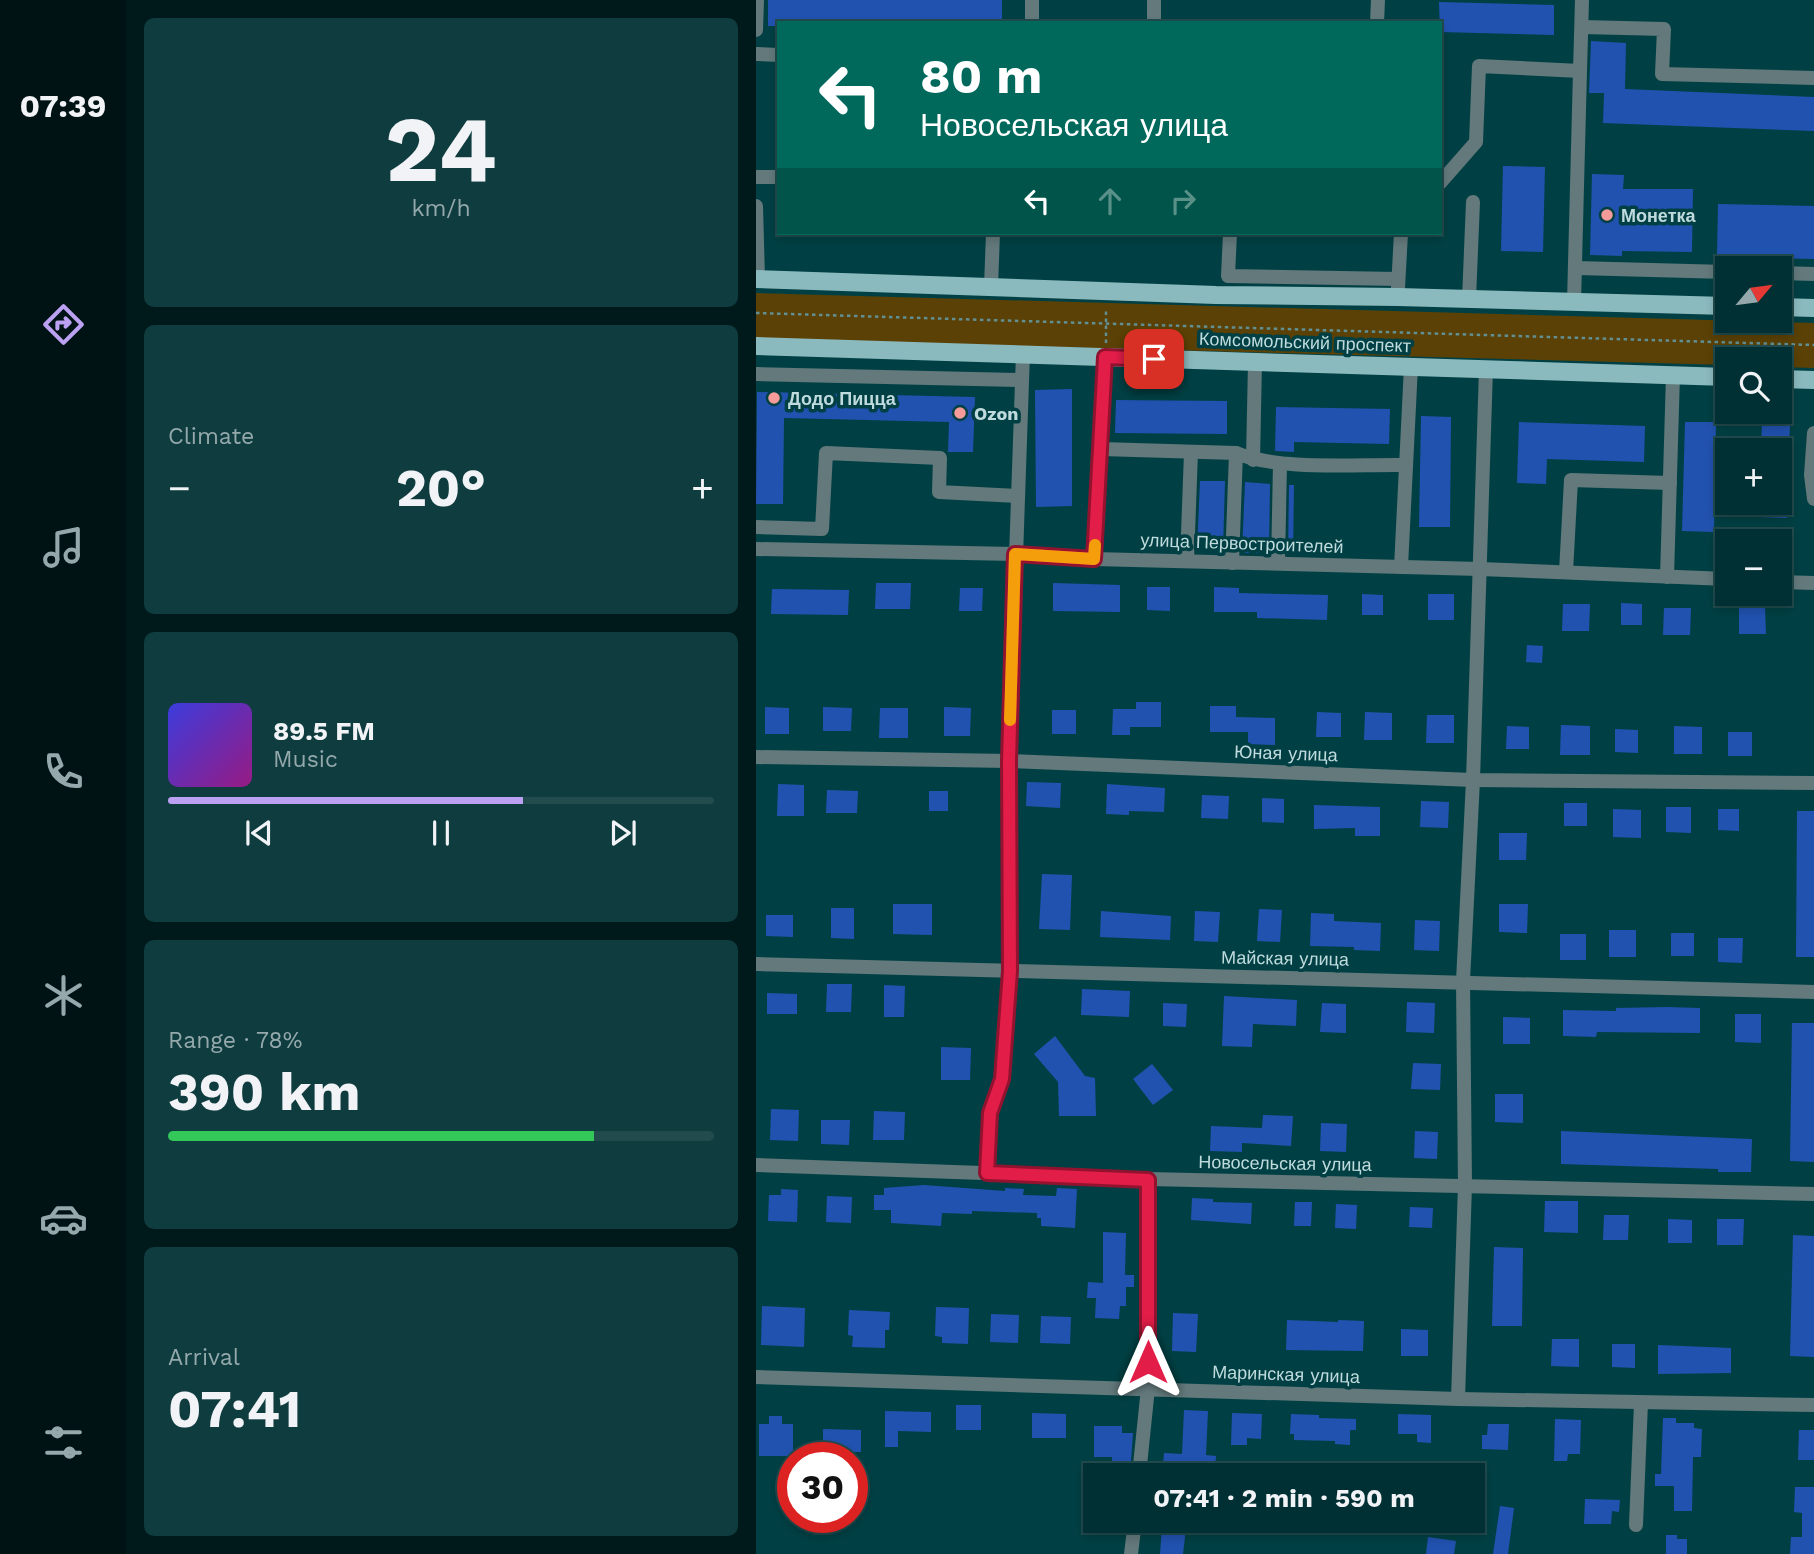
<!DOCTYPE html>
<meta charset="utf-8">
<style>
:root{--surface:#003033;--page:#0e3c3f;--text:#f1f3f6;--muted:#95a9ac;--line:#224b4e;--accent:#bca0f2}
body{margin:0;font-family:"Work Sans",sans-serif;background:var(--page);color:var(--text);height:100vh;display:flex;flex-direction:column;font-size:26px;white-space:nowrap}
*{box-sizing:border-box;margin:0}
p{font-size:23px;color:var(--muted)}
.icon{flex:none;width:38px;height:38px;fill:none;stroke:currentColor;stroke-width:2;stroke-linecap:round;stroke-linejoin:round}
.map{position:relative;flex:1;overflow:hidden}
.side{display:flex;flex-direction:column;gap:18px;padding:18px;background:#001a1c;width:630px}
.side>*{flex:none}
.banner{position:absolute;left:21px;top:21px;width:665px;height:214px;border-radius:0px;box-shadow:0 4px 10px #0003,0 0 0 2px var(--line);background:#00695c;color:#fff;overflow:hidden}
.needle{width:46px;rotate:61deg}
.controls{position:absolute;left:959px;top:256px;display:grid;gap:14px}
.controls a{display:grid;place-items:center;width:77px;height:77px;border-radius:0px;background:var(--surface);box-shadow:0 4px 10px #0003,0 0 0 2px var(--line);font-size:35px}
.speed{position:absolute;left:21px;top:1442px;display:flex;gap:14px;font-size:35px;font-weight:700;text-align:center}
.speed>*{display:grid;place-content:center;width:91px;height:91px;border-radius:50%;background:var(--surface);box-shadow:0 4px 10px #0003,0 0 0 2px var(--line);line-height:1}
.speed .limit{border:10px solid #d22;background:#fff;color:#111}
.pin{position:absolute;display:grid;place-items:center;width:60px;height:60px;color:#fff;margin:-30px;border-radius:14px;box-shadow:0 4px 10px #0006}
.me{position:absolute;width:77px;margin:-38px;rotate:0deg;stroke-linejoin:round;filter:drop-shadow(0 0 5px #0008)}
.turn{display:flex;align-items:center;gap:24px;height:147px;padding:0 28px;font-size:32px}
.turn .icon{width:91px;height:91px;stroke-width:2.5}
.turn b{display:block;font-size:49px;line-height:60px}
.lanes{display:flex;align-items:center;height:66px;padding:0 28px;background:#0003;justify-content:center;gap:35px;direction:ltr}
.lanes .off{opacity:.35}
.big{font-size:52px;font-weight:700;line-height:1.1}
.side .card{flex:1;display:flex;flex-direction:column;justify-content:center;gap:10px;min-width:0;padding:0 24px;border-radius:10px;background:var(--page)}
.side .dial{align-items:center;gap:0}
.dial b{font-size:91px;line-height:1}
.song{display:flex;align-items:center;gap:21px}
.cover{width:84px;height:84px;border-radius:10px;background:linear-gradient(135deg,hsl(240 70% 55%),hsl(310 70% 35%))}
.played{height:7px;border-radius:4px;background:linear-gradient(90deg,var(--accent) 65%,var(--line) 65%)}
.keys{display:flex;justify-content:space-around;direction:ltr}
.heat{display:flex;justify-content:space-between;align-items:center;font-size:38px;direction:ltr}
.charge{height:10px;border-radius:5px;background:linear-gradient(90deg,#34c759 78%,var(--line) 0)}
.trip{position:absolute;left:327px;top:1463px;width:402px;height:70px;border-radius:0px;background:var(--surface);box-shadow:0 4px 10px #0003,0 0 0 2px var(--line);font-weight:700;line-height:70px;text-align:center}
main{display:flex;flex:1;min-height:0}
.tab-bar{display:flex;flex-direction:column;width:126px;justify-content:space-around;align-items:center;background:#001314;color:var(--muted)}
.tab-bar .icon{width:49px;height:49px}
.tab-bar .selected{color:var(--accent)}
.tab-bar b{font-size:32px;color:var(--text)}
.map>svg:first-child{display:block}
.green{fill:#5b4105}
.building{fill:#2152af}
.lines{fill:none;stroke-linecap:round;stroke-linejoin:round}
.path{stroke:#628f92;stroke-width:2.5;stroke-dasharray:3.5 3.5;stroke-linecap:butt}
.minor{stroke:#63797b;stroke-width:14}
.major{stroke:#8bbabe;stroke-width:18}
.route-casing{stroke:#92132f;stroke-width:18}
.route{stroke:#e11d48;stroke-width:12}
.slow{stroke:#f59e0b;stroke-width:12}
.poi-dot{fill:#f59b99;stroke:#004044;stroke-width:2.5}
.labels{text-anchor:middle;dominant-baseline:central;stroke-width:7;stroke-linejoin:round;paint-order:stroke}
.poi-label{font-size:18px;font-weight:bold;fill:#c0dbdd;stroke:#004044;text-anchor:start}
.street-label{font-size:18px;fill:#c0dbdd;stroke:#004044}
</style>
<main>
<nav class="tab-bar">
<b>07:39</b>
<svg class="icon selected" aria-label="directions" viewBox="0 0 24 24"><path d="M12 3l9 9-9 9-9-9zM9 14v-3h6M13 9l2 2-2 2"/></svg>
<svg class="icon" aria-label="music" viewBox="0 0 24 24"><path d="M9 18V5l10-2v13"/><circle cx="6" cy="18" r="3"/><circle cx="16" cy="16" r="3"/></svg>
<svg class="icon" aria-label="phone" viewBox="0 0 24 24"><path d="M5 4h4l2 5-3 2q2 4 5 5l2-3 5 2v4C11 20 4 13 5 4z"/></svg>
<svg class="icon" aria-label="climate" viewBox="0 0 24 24"><path d="M12 3v18M4 7l16 10M4 17L20 7"/></svg>
<svg class="icon" aria-label="car" viewBox="0 0 24 24"><path d="M5 17H2v-5l4-1 3-4h7l3 4 3 1v5h-3M9 17h6M6 11h13"/><circle cx="7" cy="17" r="2"/><circle cx="17" cy="17" r="2"/></svg>
<svg class="icon" aria-label="filters" viewBox="0 0 24 24"><path d="M4 7h16M4 17h16"/><circle cx="9" cy="7" r="2"/><circle cx="15" cy="17" r="2"/></svg>
</nav>
<section class="side">
<div class="card dial"><b>24</b><p>km/h</p></div>
<div class="card"><p>Climate</p>
<div class="heat"><a>−</a><b class="big">20°</b><a>+</a></div>
</div>
<div class="card">
<div class="song"><i class="cover"></i><div><b>89.5 FM</b><p>Music</p></div></div>
<div class="played"></div>
<div class="keys"><svg class="icon" aria-label="previous" viewBox="0 0 24 24"><path d="M18 5L8 12l10 7zM5 5v14"/></svg><svg class="icon" aria-label="pause" viewBox="0 0 24 24"><path d="M8 5v14M16 5v14"/></svg><svg class="icon" aria-label="next" viewBox="0 0 24 24"><path d="M6 5l10 7-10 7zM19 5v14"/></svg></div>
</div>
<div class="card"><p>Range · 78%</p><b class="big">390 km</b><div class="charge"></div></div>
<div class="card"><p>Arrival</p><b class="big">07:41</b></div>
</section>
<div class="map">
<svg width="1058" height="1554" viewBox="0 0 1058 1554">
<rect width="100%" height="100%" fill="#004044"/>
<path class="green" d="M0 293 1058 323V368L1024 367V359H971V365L0 339Z"/>
<g class="building">
<path d="M12 0H246V23H23V26H12Z"/>
<path d="M683 2 798 5V35L684 32Z"/>
<path d="M835 41 870 43 869 89 1058 97V131L847 123 848 93H833Z"/>
<path d="M747 166 789 167 787 252 745 251Z"/>
<path d="M836 174 868 175 867 189H937L936 252 866 251V256L834 255Z"/>
<path d="M962 204 1058 206V259L961 257Z"/>
<path d="M316 389V506L280 507 279 390Z"/>
<path d="M1 392 219 397 217 452H192L193 422 28 418 27 504H0Z"/>
<path d="M360 400 471 401V434L359 433Z"/>
<path d="M520 407 634 409 633 444 538 442V452L519 451Z"/>
<path d="M665 416 695 417 694 527H663Z"/>
<path d="M763 422 889 426 888 462 791 459 790 484 761 483Z"/>
<path d="M929 422H960L958 532 926 531Z"/>
<path d="M1006 422 1034 423 1033 450H1005Z"/>
<path d="M444 481H469L467 550H441Z"/>
<path d="M489 482 514 484 513 553H486Z"/>
<path d="M533 485H538L537 553H532Z"/>
<path d="M1003 502H1031V518L1003 517Z"/>
<path d="M120 583H155L154 609H119Z"/>
<path d="M297 583 364 585V612L297 611Z"/>
<path d="M391 587H414V611L391 610Z"/>
<path d="M458 587 483 588V593L572 595 571 620 501 618V612H458Z"/>
<path d="M204 588H227L226 611H203Z"/>
<path d="M16 589 93 590 92 615 15 614Z"/>
<path d="M606 594 627 595V615H606Z"/>
<rect x="672" y="594" width="26" height="26"/>
<path d="M865 603 886 604V625H865Z"/>
<path d="M807 604H834L833 631H806Z"/>
<path d="M1009 607 1010 634H983V608Z"/>
<path d="M908 608H935L934 635H907Z"/>
<path d="M771 645 787 646 786 663 770 662Z"/>
<path d="M380 702H405V727H374V735H356L357 709H380Z"/>
<path d="M454 706H480V717L519 718V745L492 744V732H454Z"/>
<path d="M9 707 33 708V734H9Z"/>
<path d="M67 707 96 708 95 731H67Z"/>
<path d="M188 707 215 708 214 736H188Z"/>
<path d="M124 708H152V738H123Z"/>
<rect x="296" y="710" width="24" height="24"/>
<path d="M561 712 585 713V737H560Z"/>
<path d="M609 712 636 713V740H608Z"/>
<path d="M671 715H698V743H670Z"/>
<path d="M805 725 834 726V755H804Z"/>
<path d="M751 726 773 727V749H750Z"/>
<path d="M918 726 946 727V754H918Z"/>
<path d="M859 729 882 730V753L859 752Z"/>
<rect x="972" y="732" width="24" height="24"/>
<path d="M271 782 305 783 304 808 270 806Z"/>
<path d="M22 784 48 785V816H21Z"/>
<path d="M351 784 409 788 408 812 373 811V815L350 814Z"/>
<path d="M71 790 102 791 101 813H70Z"/>
<rect x="173" y="791" width="19" height="20"/>
<path d="M446 795 473 796 472 819 445 818Z"/>
<path d="M506 798 528 799V823L506 822Z"/>
<path d="M665 801 693 802 692 828 664 827Z"/>
<rect x="808" y="803" width="23" height="23"/>
<path d="M558 805 624 807V836H599V828L558 829Z"/>
<path d="M910 807H935V833L910 832Z"/>
<path d="M857 809 885 810V838L857 837Z"/>
<path d="M962 809H983V831L962 830Z"/>
<path d="M1041 811H1058V957H1040Z"/>
<path d="M743 833H771L770 860H743Z"/>
<path d="M286 874 316 875 314 930 283 929Z"/>
<path d="M137 904H176V935L137 934Z"/>
<path d="M743 904H772L771 933 743 932Z"/>
<path d="M75 908H98V939L75 938Z"/>
<path d="M503 909 526 910 524 942 501 941Z"/>
<path d="M345 911 415 916 414 940 344 937Z"/>
<path d="M439 911 464 912 462 942 438 941Z"/>
<path d="M555 913 578 914V921L625 923 624 951 598 950V947L554 946Z"/>
<path d="M10 915H37V937L10 936Z"/>
<path d="M659 920 684 921 683 951 658 950Z"/>
<rect x="853" y="930" width="27" height="27"/>
<rect x="915" y="933" width="23" height="23"/>
<rect x="804" y="934" width="26" height="26"/>
<path d="M962 938H987L986 963 962 962Z"/>
<path d="M71 984H96L95 1012H70Z"/>
<path d="M128 985 149 986 148 1017H128Z"/>
<path d="M326 989 374 991 373 1017 325 1015Z"/>
<path d="M11 993 41 994V1014H11Z"/>
<path d="M468 996 541 1000 540 1026 497 1024 496 1047 466 1046Z"/>
<path d="M651 1002 679 1003 678 1033 650 1032Z"/>
<path d="M407 1003 431 1004 430 1027 407 1026Z"/>
<path d="M566 1003 590 1004V1033L564 1032Z"/>
<path d="M911 1007 944 1008V1033L841 1032 840 1037 807 1036V1010L860 1011V1008Z"/>
<path d="M979 1014H1005V1043L979 1042Z"/>
<path d="M747 1017 774 1018V1044H747Z"/>
<path d="M1036 1023H1058V1162L1034 1161Z"/>
<path d="M299 1036 329 1076 339 1078 340 1116H303L302 1082 278 1054Z"/>
<path d="M185 1047 215 1048 214 1080H185Z"/>
<path d="M657 1063 685 1064 684 1090 655 1089Z"/>
<path d="M396 1064 417 1090 397 1105 377 1079Z"/>
<path d="M739 1094H767V1123L739 1122Z"/>
<path d="M15 1109 43 1110 42 1141 14 1140Z"/>
<path d="M118 1111 149 1112 148 1140H117Z"/>
<path d="M507 1115 537 1116 535 1146 486 1143V1152L454 1151 455 1126 506 1128Z"/>
<path d="M65 1120H94L93 1145 65 1144Z"/>
<path d="M565 1123 591 1124 590 1152 564 1151Z"/>
<path d="M659 1131 682 1132 681 1159 658 1158Z"/>
<path d="M805 1131 996 1139 995 1172H962V1169L805 1164Z"/>
<path d="M168 1185 249 1191V1188L268 1189 267 1195 300 1196 301 1188 321 1189 319 1228 285 1226V1218H281V1213L216 1211V1214L186 1213 185 1226 135 1223V1210H118V1195H128V1188Z"/>
<path d="M25 1189 42 1190 41 1222 12 1221 13 1195H25Z"/>
<path d="M71 1196 96 1197 95 1223 70 1222Z"/>
<path d="M436 1198 457 1199V1202L496 1203 495 1224 435 1220Z"/>
<path d="M789 1201H822V1233L788 1232Z"/>
<path d="M539 1202H556L555 1226H538Z"/>
<path d="M580 1204 601 1205 600 1229 579 1228Z"/>
<path d="M654 1207 677 1208 676 1228 653 1227Z"/>
<path d="M848 1215H873L872 1240H847Z"/>
<path d="M912 1219 936 1220V1243H912Z"/>
<path d="M961 1219H988L987 1245H961Z"/>
<path d="M347 1232 370 1233 369 1275H378V1287H370V1306H364L363 1319 339 1318 340 1298H331L332 1282 347 1283Z"/>
<path d="M1037 1235 1058 1236V1357L1034 1356Z"/>
<path d="M738 1247 767 1248 766 1326H736Z"/>
<path d="M6 1306 49 1308 48 1347 5 1345Z"/>
<path d="M180 1307 213 1308 212 1344 186 1343V1337L179 1336Z"/>
<path d="M93 1310 134 1312 133 1330H129V1348L96 1347 97 1336 92 1335Z"/>
<path d="M417 1313 442 1314 440 1352 416 1351Z"/>
<path d="M235 1314 263 1315 262 1343 234 1342Z"/>
<path d="M285 1316 315 1317 314 1344 284 1343Z"/>
<path d="M531 1320 582 1322V1320L608 1321 607 1351 530 1350Z"/>
<path d="M645 1329 672 1330V1356H645Z"/>
<path d="M796 1339H823V1367L795 1366Z"/>
<path d="M856 1344H879V1368L856 1367Z"/>
<path d="M902 1345 975 1348V1373L902 1374Z"/>
<rect x="200" y="1405" width="25" height="25"/>
<path d="M428 1410 452 1411 450 1455 460 1456 459 1468 407 1465 408 1453 426 1454Z"/>
<path d="M129 1411 175 1412V1432L142 1431V1447H129Z"/>
<path d="M276 1413 310 1414V1438H276Z"/>
<path d="M476 1413 506 1414 505 1439 491 1438V1445H475Z"/>
<path d="M535 1414 563 1415V1418L600 1419V1430H594V1445L579 1444V1441L538 1440V1434H534Z"/>
<path d="M642 1414 675 1415V1443L661 1442V1434H642Z"/>
<path d="M13 1416H26V1424H37V1456H3V1424H13Z"/>
<path d="M907 1418H920V1423H938V1428L946 1429 945 1457H937L936 1511H918V1486H899V1474H905Z"/>
<path d="M799 1419 825 1420 824 1454H812L811 1461H798Z"/>
<path d="M732 1424H753L752 1450 726 1449V1435H731Z"/>
<path d="M338 1426H366V1433H377L374 1475H356V1457H338Z"/>
<path d="M67 1429 105 1430V1452H74V1447H67Z"/>
<path d="M1043 1430H1058V1460H1042Z"/>
<path d="M1039 1487H1058V1554H1034L1035 1537H1046V1513L1038 1512Z"/>
<path d="M829 1499 864 1500 863 1512 856 1511 855 1524H828Z"/>
<path d="M744 1506 758 1508 752 1554H737Z"/>
<path d="M331 1521H366L365 1532 330 1529Z"/>
<path d="M406 1526 430 1528 427 1554H404Z"/>
<path d="M910 1535H921V1539H931V1554H910Z"/>
<path d="M672 1537 700 1541 698 1554H670Z"/>
</g>
<g class="lines">
<g class="path">
<path d="M0 313 1058 345"/>
<path d="M350 343V308"/>
</g>
<g class="minor">
<path d="M276 23V0"/>
<path d="M398 23V0"/>
<path d="M621 23 622 0"/>
<path d="M826 27 908 29 906 74 1058 78"/>
<path d="M0 30 1 0"/>
<path d="M0 54 23 55"/>
<path d="M0 177H23"/>
<path d="M684 183 720 142 723 66 824 71 826 0"/>
<path d="M0 206 2 279"/>
<path d="M474 233 472 276 642 279"/>
<path d="M820 268 971 272"/>
<path d="M1024 273 1058 274"/>
<path d="M235 287 237 233"/>
<path d="M642 288 645 233"/>
<path d="M713 299 717 202"/>
<path d="M818 302 824 71"/>
<path d="M0 374 266 380"/>
<path d="M1058 433 1055 475 1058 499"/>
<path d="M345 449 349 357"/>
<path d="M497 460 499 362"/>
<path d="M0 527 66 529 70 453 184 458 183 492 262 496"/>
<path d="M0 549 259 554 338 559 724 569 971 579"/>
<path d="M338 559 345 449 480 453C524 471 600 464 649 465"/>
<path d="M431 561 435 452"/>
<path d="M476 563 480 453"/>
<path d="M522 563 524 464"/>
<path d="M645 567 655 366"/>
<path d="M810 572 815 480 914 483"/>
<path d="M911 577 917 375"/>
<path d="M1024 582 1058 583"/>
<path d="M0 757 253 761 717 780 1058 783"/>
<path d="M0 964 1058 992"/>
<path d="M0 1165 392 1179 1058 1194"/>
<path d="M231 1173 235 1113 246 1079 254 971 253 761 267 353"/>
<path d="M0 1377 702 1399 1058 1405"/>
<path d="M702 1399 709 1185 707 981 717 780 730 368"/>
<path d="M383 1475 392 1388V1179"/>
<path d="M880 1525 885 1403"/>
<path d="M375 1554 379 1521"/>
</g>
<g class="major">
<path d="M0 279 460 295 642 297 971 306"/>
<path d="M1024 307 1058 308"/>
<path d="M0 346 971 377"/>
<path d="M1024 379 1058 380"/>
</g>
</g>
<g class="lines">
<defs>
<path id="route" d="M392 1362V1180L231 1173 234 1113 246 1079 254 971 253 761 259 554 338 559 349 357 398 359"/>
</defs>
<use href="#route" class="route-casing"/>
<use href="#route" class="route"/>
<path class="slow" d="M254 720 259 554 338 559 339 545"/>
</g>
<g class="poi-dot">
<circle cx="851" cy="215" r="7"/>
<circle cx="18" cy="398" r="7"/>
<circle cx="204" cy="413" r="7"/>
</g>
<g class="labels">
<g class="poi-label">
<text x="865" y="215">Монетка</text>
<text x="32" y="398">Додо Пицца</text>
<text x="218" y="413">Ozon</text>
</g>
<g class="street-label">
<text transform="translate(549 342) rotate(2)">Комсомольский проспект</text>
<text transform="translate(486 543) rotate(2)">улица Первостроителей</text>
<text transform="translate(530 753) rotate(2)">Юная улица</text>
<text transform="translate(529 958) rotate(1)">Майская улица</text>
<text transform="translate(529 1163) rotate(1)">Новосельская улица</text>
<text transform="translate(530 1374) rotate(2)">Маринская улица</text>
</g>
</g>
</svg>
<div class="controls">
<a><svg class="needle" viewBox="-14 -14 28 28"><path d="M0-13l5 13h-10z" fill="#e53935"/><path d="M0 13l5-13h-10z" fill="#95a9ac"/></svg></a>
<a><svg class="icon" aria-label="search" viewBox="0 0 24 24"><circle cx="10" cy="10" r="6"/><path d="M15 15l6 6"/></svg></a>
<a>+</a>
<a>−</a>
</div>
<div class="speed"><div class="limit">30</div></div>
<div class="pin" style="left:398px;top:359px;background:#d93025"><svg class="icon" aria-label="arrive" viewBox="0 0 24 24"><path d="M6 21V4h12l-3 4 3 4H6"/></svg></div>
<svg class="me" style="left:392px;top:1362px" viewBox="-20 -20 40 40"><path d="M0-17L14 15 0 8-14 15z" fill="#e11d48" stroke="#fff" stroke-width="4"/></svg>
<div class="trip">07:41 · 2 min · 590 m</div>
<div class="banner">
<div class="turn"><svg class="icon" aria-label="left" viewBox="0 0 24 24"><path d="M17 20v-9H6M10 6l-5 5 5 5"/></svg><div><b>80 m</b>Новосельская улица</div></div>
<div class="lanes"><svg class="icon" aria-label="left" viewBox="0 0 24 24"><path d="M17 20v-9H6M10 6l-5 5 5 5"/></svg><svg class="icon off" aria-label="ahead" viewBox="0 0 24 24"><path d="M12 20V5M6 11l6-6 6 6"/></svg><svg class="icon off" aria-label="right" viewBox="0 0 24 24"><path d="M7 20v-9h11M14 6l5 5-5 5"/></svg></div>
</div>
</div>
</main>
